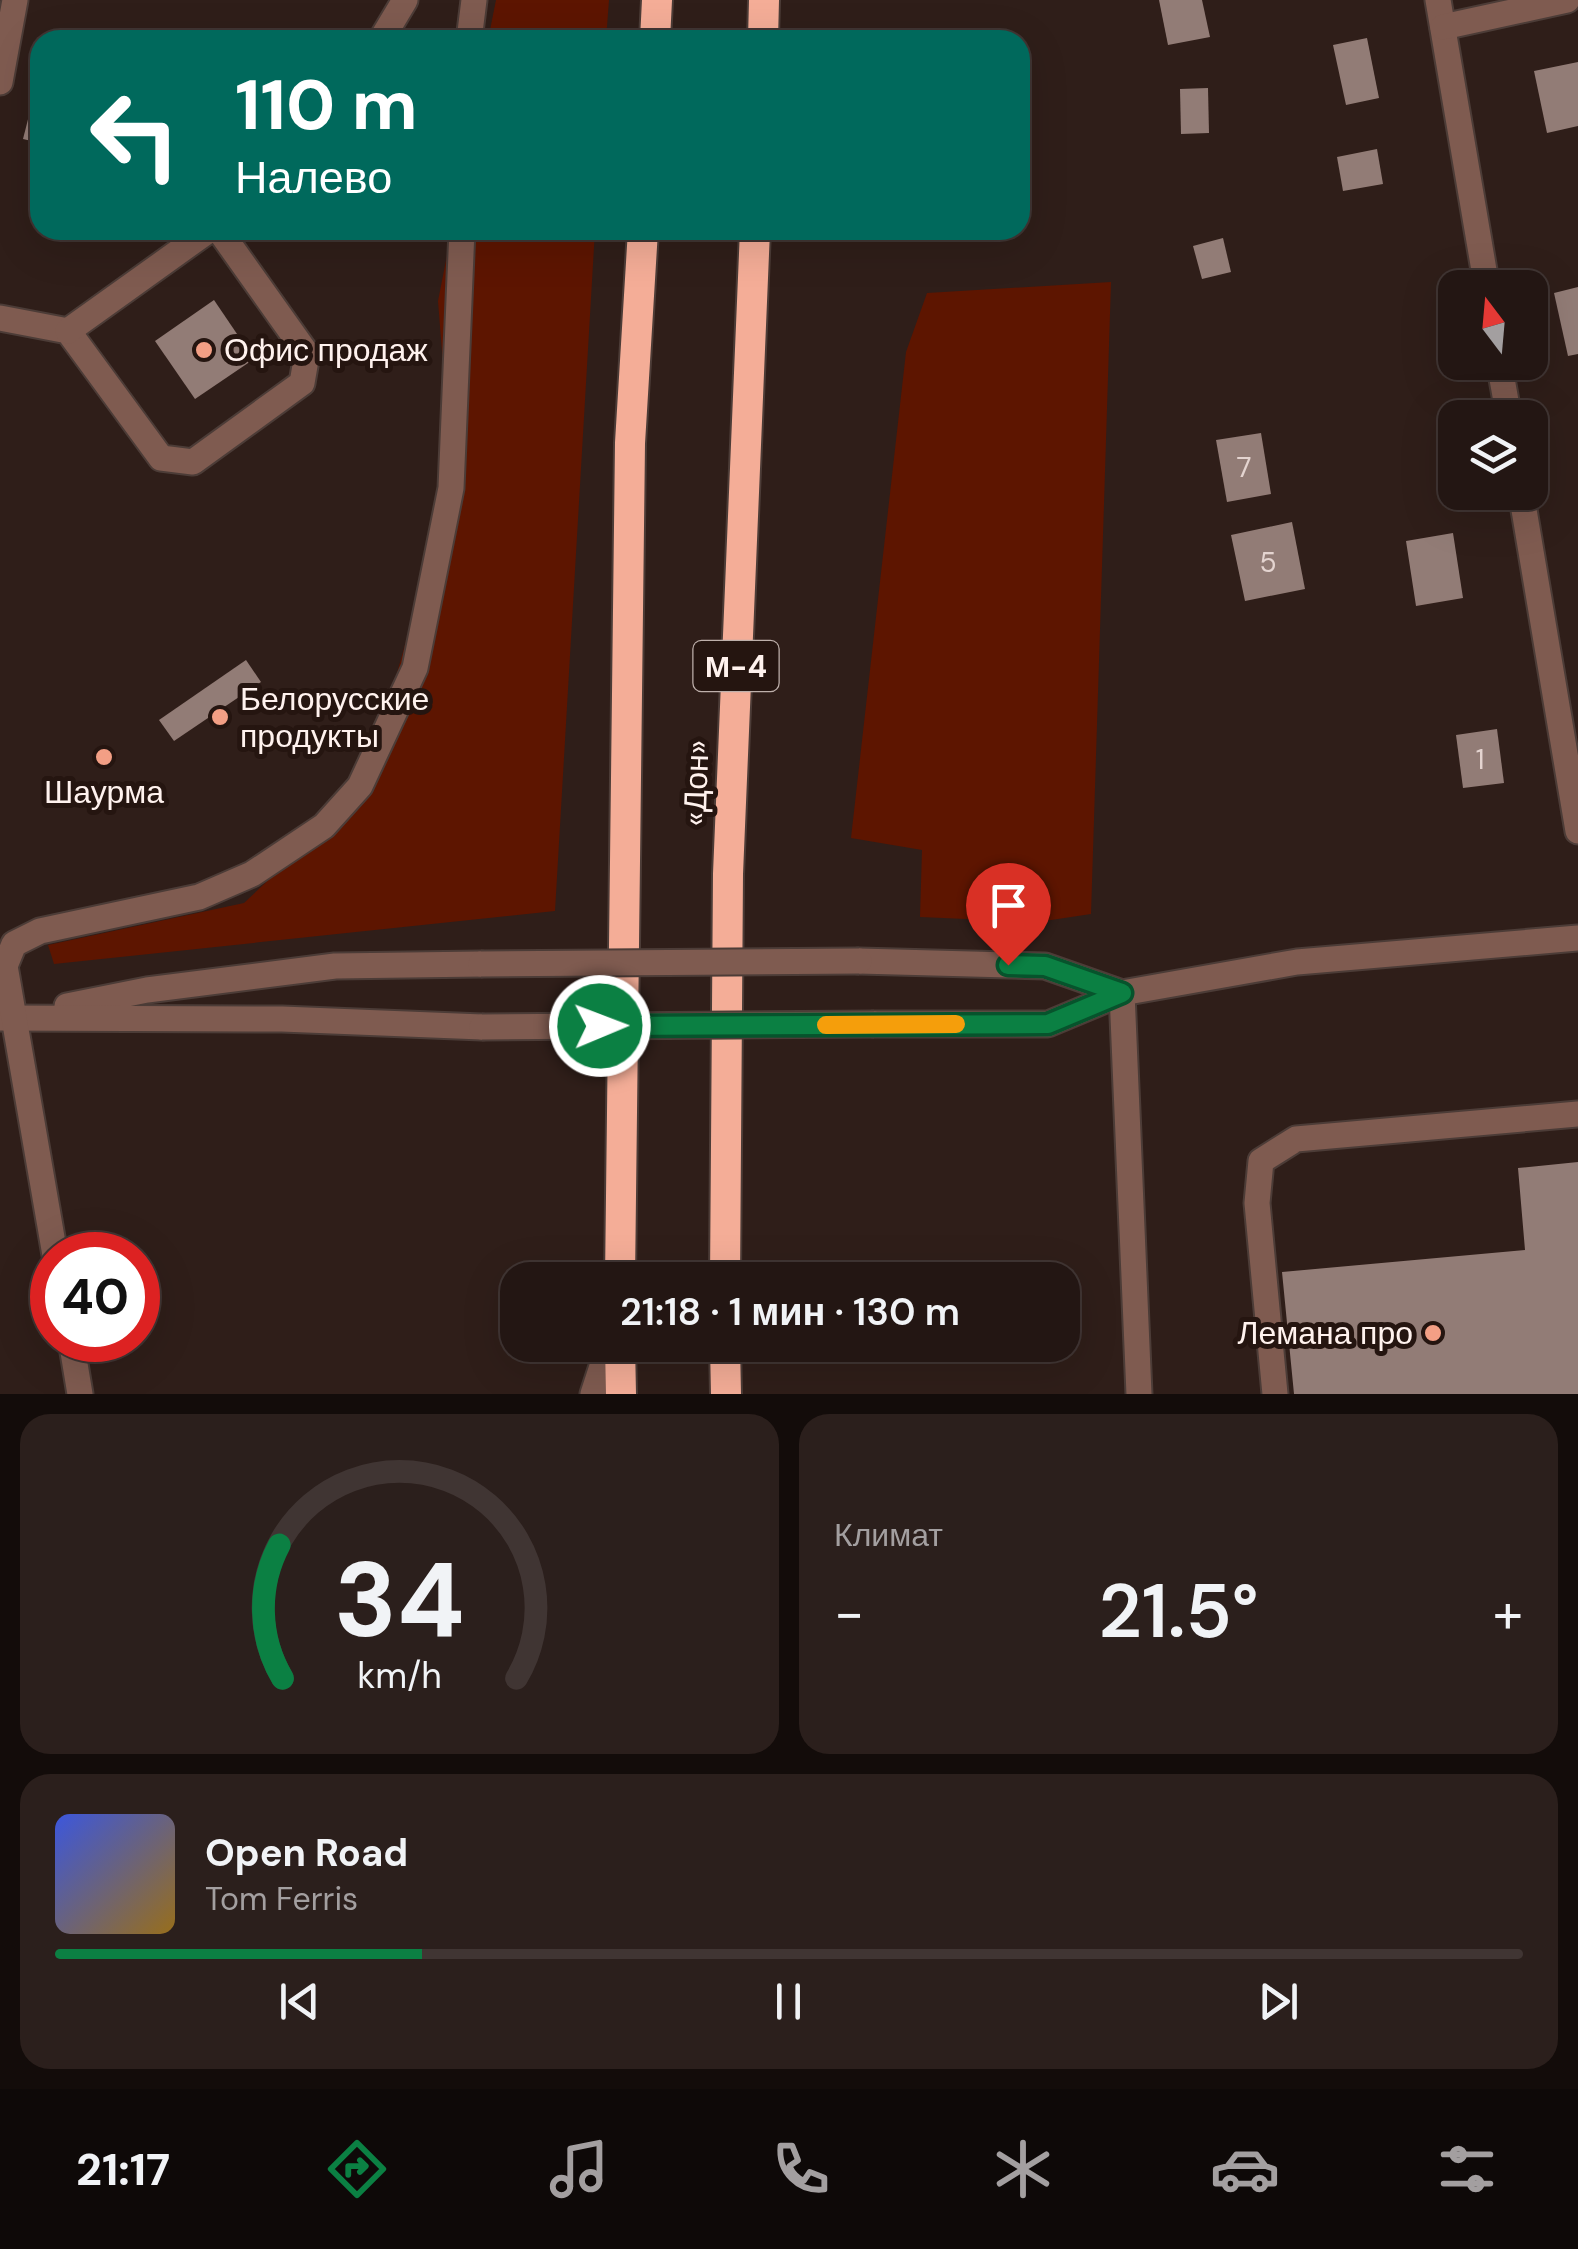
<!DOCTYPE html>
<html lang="ru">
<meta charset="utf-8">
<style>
:root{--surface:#231613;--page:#2b1f1c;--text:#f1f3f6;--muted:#a39fa0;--line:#403533;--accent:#0b8043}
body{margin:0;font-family:"DM Sans",sans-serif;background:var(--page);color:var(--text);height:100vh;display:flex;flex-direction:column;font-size:38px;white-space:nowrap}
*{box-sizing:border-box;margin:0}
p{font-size:32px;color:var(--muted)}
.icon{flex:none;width:55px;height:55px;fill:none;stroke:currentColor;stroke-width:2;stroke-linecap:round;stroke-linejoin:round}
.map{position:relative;height:1394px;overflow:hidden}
.side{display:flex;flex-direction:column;gap:20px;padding:20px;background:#130c0a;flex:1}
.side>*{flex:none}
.top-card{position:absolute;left:30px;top:30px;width:1000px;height:210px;border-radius:30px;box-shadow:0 10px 40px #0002,0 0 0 2px var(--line);background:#00695c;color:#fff;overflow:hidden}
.needle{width:65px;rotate:344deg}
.fabs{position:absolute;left:1438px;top:270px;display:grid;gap:20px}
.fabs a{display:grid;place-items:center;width:110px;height:110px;border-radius:20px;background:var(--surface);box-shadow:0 10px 40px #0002,0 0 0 2px var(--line);font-size:50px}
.speed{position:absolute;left:30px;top:1232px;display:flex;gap:20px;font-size:50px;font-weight:700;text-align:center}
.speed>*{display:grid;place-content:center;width:130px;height:130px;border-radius:50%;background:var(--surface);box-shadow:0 10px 40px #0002,0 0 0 2px var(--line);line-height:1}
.speed .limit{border:15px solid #d22;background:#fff;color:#111}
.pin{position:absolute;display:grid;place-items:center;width:85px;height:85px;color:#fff;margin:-102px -42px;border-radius:50% 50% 50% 0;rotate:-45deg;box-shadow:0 0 10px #0007}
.pin .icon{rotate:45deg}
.me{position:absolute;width:110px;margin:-55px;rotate:89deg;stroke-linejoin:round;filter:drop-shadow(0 0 8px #0008)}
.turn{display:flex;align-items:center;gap:35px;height:210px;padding:0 40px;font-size:45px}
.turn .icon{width:130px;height:130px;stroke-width:2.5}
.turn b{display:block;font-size:70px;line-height:85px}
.big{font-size:75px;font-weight:600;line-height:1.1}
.side .widget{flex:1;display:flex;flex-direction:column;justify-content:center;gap:15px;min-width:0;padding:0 35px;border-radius:30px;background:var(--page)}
.side .dial{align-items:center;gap:0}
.dial svg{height:260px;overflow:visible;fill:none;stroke:var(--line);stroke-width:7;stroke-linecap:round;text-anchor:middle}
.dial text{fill:var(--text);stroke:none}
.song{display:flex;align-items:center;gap:30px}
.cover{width:120px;height:120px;border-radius:15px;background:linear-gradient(135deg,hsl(230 70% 55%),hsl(40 70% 35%))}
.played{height:10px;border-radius:5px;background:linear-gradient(90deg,var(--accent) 25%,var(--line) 25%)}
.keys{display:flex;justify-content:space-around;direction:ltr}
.heat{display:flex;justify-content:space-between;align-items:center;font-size:55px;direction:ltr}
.side .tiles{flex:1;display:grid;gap:20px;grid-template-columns:1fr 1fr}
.widget:last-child{grid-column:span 2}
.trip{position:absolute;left:500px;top:1262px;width:580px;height:100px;border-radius:30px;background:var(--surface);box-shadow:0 10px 40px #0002,0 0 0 2px var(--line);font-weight:600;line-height:100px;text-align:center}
.tabs{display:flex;height:160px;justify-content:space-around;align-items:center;background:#0e0908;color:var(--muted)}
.tabs .icon{width:70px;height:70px}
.tabs .selected{color:var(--accent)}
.tabs b{font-size:45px;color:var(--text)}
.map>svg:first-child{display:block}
.green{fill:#5d1500}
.building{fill:#927c76}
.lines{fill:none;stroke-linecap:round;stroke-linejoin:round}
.minor-casing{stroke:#4c3c37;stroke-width:29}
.highway-casing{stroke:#4c3c37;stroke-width:34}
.minor{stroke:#7f5b50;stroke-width:25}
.highway{stroke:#f4ad97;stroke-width:30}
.minor-bridge-casing{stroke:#4c3c37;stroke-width:29;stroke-linecap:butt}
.minor-bridge{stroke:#7f5b50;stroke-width:25}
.route-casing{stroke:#07532c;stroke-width:25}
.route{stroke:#0b8043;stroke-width:18}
.slow{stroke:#f59e0b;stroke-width:18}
.poi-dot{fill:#f39f85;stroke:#251510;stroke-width:4}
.labels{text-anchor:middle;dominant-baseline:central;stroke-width:10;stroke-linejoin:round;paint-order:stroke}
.number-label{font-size:28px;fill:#e4d4d0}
.shield{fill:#251510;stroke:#beb0ab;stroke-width:2.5}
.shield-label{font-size:30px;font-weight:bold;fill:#fff2ee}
.poi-label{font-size:32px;fill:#fff2ee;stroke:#251510;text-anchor:start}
.street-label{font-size:32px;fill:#fff2ee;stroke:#251510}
</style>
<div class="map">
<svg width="1578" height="1394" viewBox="0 0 1578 1394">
<rect width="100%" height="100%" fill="#2f1e19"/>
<g class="green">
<path d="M496 0H609L606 40H488Z"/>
<path d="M452 230H595L555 911 54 964 48 945 244 903 364 790 452 478 438 301Z"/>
<path d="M1111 282 1091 914 1038 922 920 917 922 850 851 838 906 352 927 293Z"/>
</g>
<g class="building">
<path d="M1159 0H1202L1210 37 1168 45Z"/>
<path d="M1367 38 1379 98 1346 105 1333 45Z"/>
<path d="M1578 62V126L1547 133 1534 71Z"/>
<path d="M36 88 40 89V143L23 139Z"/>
<path d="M1208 88 1209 133 1181 134 1180 89Z"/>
<path d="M1377 149 1383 184 1343 191 1337 157Z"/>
<path d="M1223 238 1231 272 1202 279 1193 246Z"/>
<path d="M1578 287V354L1568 356 1554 293Z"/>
<path d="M214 300 254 359 195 399 155 341Z"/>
<path d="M1261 433 1271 494 1227 502 1216 440Z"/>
<path d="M1292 522 1305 589 1245 601 1231 535Z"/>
<path d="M1453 533 1463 598 1416 606 1406 541Z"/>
<path d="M246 660 261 682 174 741 159 720Z"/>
<path d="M1497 729 1504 783 1463 788 1456 735Z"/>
<path d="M1578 1162V1394H1294L1282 1272 1525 1250 1518 1168Z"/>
</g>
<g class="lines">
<defs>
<g id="minor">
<path d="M1438 0 1487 288"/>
<path d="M1443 27 1567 0"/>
<path d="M381 40 405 0"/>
<path d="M469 40 474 0"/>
<path d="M0 82 15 0"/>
<path d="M0 318 68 331 161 458 193 462 302 383 307 354 219 230"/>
<path d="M68 331 209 230"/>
<path d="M1499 362 1509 418"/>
<path d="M1521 492 1578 831"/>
<path d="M859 961 1045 966 1122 993"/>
<path d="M1122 993 1139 1394"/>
<path d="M67 1006 147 990 335 966 481 964"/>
<path d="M0 1018 282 1019 482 1027"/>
<path d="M874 1024H1048L1122 993 1297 962 1578 938"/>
<path d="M55 1255 5 966 14 944 40 931 199 897 252 874 324 826 360 786 415 668 451 488 462 230"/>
<path d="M71 1340 80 1394"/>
<path d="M593 1394 609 1345"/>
<path d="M1275 1394 1257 1203 1261 1161 1296 1139 1578 1114"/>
</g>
<g id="highway">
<path d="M655 40 657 0"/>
<path d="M763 40 764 0"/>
<path d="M620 1280 630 443 643 230"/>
<path d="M725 1280 728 874 755 230"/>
<path d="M620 1345 621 1394"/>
<path d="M725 1345 726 1394"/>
</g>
</defs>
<use href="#minor" class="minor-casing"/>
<use href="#highway" class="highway-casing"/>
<use href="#minor" class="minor"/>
<use href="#highway" class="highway"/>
<defs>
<g id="minor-bridge">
<path d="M481 964 859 961"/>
<path d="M482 1027 874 1024"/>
</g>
</defs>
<use href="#minor-bridge" class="minor-bridge-casing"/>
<use href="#minor-bridge" class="minor-bridge"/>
</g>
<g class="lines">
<defs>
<path id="route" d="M600 1026 1048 1024 1122 993 1045 966 1008 965"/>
</defs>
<use href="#route" class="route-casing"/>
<use href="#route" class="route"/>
<path class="slow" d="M826 1025 956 1024"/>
</g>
<g class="poi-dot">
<circle cx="204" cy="350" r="10"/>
<circle cx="220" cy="717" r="10"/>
<circle cx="104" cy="757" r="10"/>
<circle cx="1433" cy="1333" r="10"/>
</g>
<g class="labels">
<g class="number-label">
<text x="1244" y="467">7</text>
<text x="1268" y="562">5</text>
<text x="1480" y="759">1</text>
</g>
<rect class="shield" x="693.5" y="641" width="85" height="50" rx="8"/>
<g class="shield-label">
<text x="736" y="666">М-4</text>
</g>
<g class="poi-label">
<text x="224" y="350">Офис продаж</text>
<text x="240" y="699">Белорусские<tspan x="240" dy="37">продукты</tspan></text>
<text x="104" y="792" text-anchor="middle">Шаурма</text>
<text x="1413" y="1333" text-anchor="end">Лемана про</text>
</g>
<g class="street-label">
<text transform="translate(696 783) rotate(-88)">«Дон»</text>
</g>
</g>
</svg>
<div class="fabs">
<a><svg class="needle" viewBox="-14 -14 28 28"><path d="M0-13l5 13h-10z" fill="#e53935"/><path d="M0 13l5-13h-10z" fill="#a39fa0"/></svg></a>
<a><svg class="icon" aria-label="layers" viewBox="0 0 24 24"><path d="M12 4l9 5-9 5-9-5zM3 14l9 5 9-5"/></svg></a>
</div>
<div class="speed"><div class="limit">40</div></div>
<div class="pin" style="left:1008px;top:965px;background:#d93025"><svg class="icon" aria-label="arrive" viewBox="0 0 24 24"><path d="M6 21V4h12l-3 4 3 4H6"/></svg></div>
<svg class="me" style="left:600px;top:1026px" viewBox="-20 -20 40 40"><circle r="17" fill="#0b8043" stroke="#fff" stroke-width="3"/><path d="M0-11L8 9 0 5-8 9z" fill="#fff"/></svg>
<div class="trip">21:18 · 1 мин · 130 m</div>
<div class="top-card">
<div class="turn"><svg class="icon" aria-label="left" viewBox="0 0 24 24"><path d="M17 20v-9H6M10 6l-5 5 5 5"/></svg><div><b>110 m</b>Налево</div></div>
</div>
</div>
<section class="side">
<div class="tiles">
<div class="widget dial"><svg viewBox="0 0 100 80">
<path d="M14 69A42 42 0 1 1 86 69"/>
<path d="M14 69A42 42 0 0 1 13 28" stroke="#0b8043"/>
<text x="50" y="56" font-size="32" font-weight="700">34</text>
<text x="50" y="72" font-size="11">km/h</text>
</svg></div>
<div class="widget"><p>Климат</p>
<div class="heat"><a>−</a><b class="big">21.5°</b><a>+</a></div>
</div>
<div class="widget">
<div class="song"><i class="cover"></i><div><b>Open Road</b><p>Tom Ferris</p></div></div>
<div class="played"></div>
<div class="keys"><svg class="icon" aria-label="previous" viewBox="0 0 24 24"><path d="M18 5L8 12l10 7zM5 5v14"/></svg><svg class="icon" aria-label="pause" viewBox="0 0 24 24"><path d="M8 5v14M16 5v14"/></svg><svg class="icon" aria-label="next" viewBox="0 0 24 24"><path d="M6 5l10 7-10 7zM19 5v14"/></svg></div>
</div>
</div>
</section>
<nav class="tabs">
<b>21:17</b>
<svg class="icon selected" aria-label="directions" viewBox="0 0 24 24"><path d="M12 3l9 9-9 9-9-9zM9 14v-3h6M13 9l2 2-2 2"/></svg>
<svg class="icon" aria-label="music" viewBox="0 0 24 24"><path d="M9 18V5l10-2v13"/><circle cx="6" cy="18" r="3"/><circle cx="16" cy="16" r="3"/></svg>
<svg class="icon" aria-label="phone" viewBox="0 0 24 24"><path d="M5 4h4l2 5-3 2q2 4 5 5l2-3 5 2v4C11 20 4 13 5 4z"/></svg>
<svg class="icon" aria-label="climate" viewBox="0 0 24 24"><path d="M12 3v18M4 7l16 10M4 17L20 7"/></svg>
<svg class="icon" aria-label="car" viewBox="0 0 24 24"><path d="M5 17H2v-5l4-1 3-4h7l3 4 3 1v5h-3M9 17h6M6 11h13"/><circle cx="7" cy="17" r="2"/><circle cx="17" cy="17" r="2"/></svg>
<svg class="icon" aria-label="filters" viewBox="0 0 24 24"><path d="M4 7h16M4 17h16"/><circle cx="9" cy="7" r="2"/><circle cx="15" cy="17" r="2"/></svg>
</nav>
